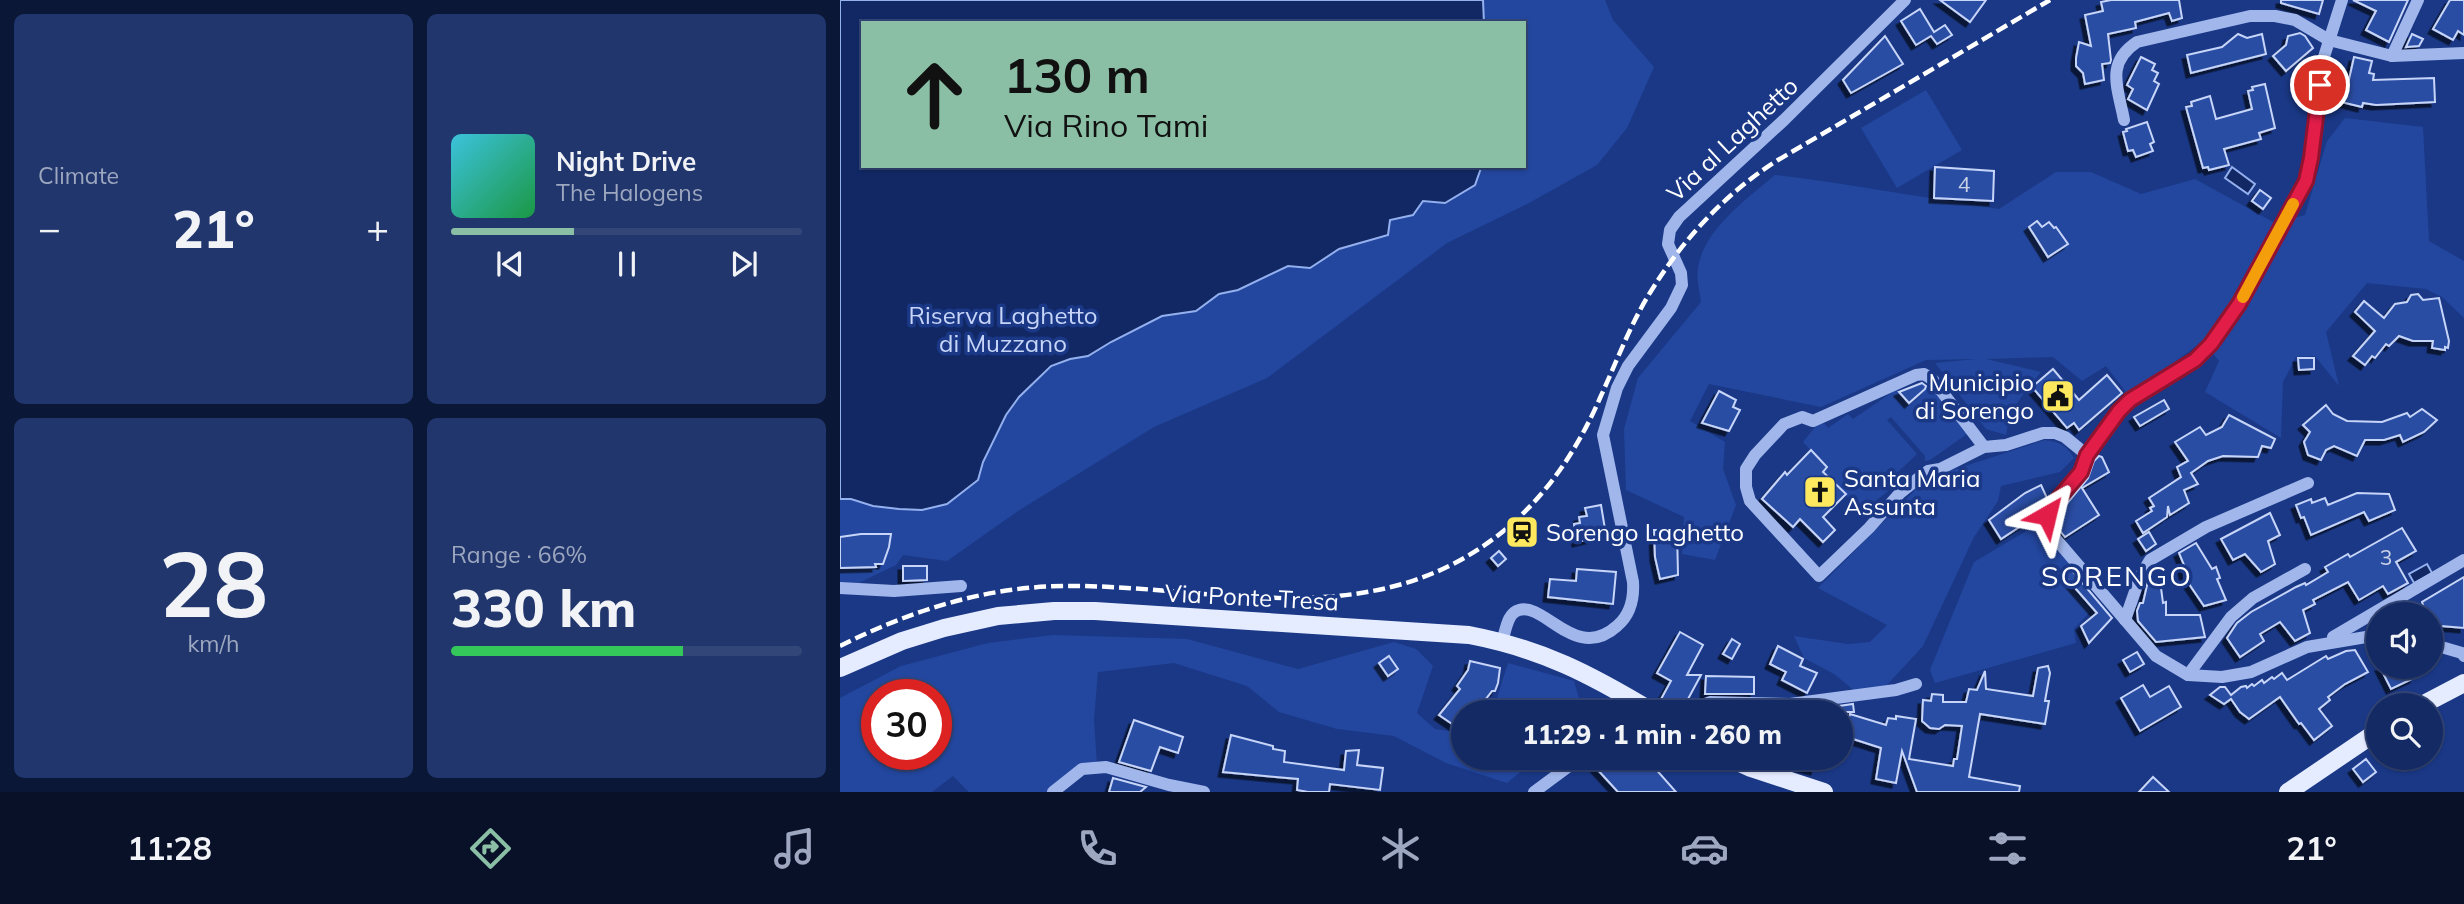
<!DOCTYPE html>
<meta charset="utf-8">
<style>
:root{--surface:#142a64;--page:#21366d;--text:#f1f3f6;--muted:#9da7bf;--line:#334678;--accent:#8abfa5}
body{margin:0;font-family:Mulish,sans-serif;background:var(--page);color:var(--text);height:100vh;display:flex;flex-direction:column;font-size:26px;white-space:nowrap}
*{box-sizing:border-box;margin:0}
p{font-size:23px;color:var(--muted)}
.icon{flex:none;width:38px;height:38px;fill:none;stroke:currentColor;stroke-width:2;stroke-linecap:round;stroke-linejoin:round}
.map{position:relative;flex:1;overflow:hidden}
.drawer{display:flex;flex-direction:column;gap:14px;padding:14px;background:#0b1737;width:840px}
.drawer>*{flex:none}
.top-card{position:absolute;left:21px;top:21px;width:665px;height:147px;border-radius:0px;box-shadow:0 2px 5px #0004,0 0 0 2px var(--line);background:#8abfa5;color:#111;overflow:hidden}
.tools{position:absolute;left:1526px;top:602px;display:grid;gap:14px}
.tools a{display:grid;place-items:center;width:77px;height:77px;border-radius:50%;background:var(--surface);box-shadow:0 2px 5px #0004,0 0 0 2px var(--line);font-size:35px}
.speed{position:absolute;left:21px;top:679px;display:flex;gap:14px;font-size:35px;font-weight:700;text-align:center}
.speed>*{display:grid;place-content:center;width:91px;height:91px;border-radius:50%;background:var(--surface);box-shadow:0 2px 5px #0004,0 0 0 2px var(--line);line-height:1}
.speed .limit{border:10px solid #d22;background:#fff;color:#111}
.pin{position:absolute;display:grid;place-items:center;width:60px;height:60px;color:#fff;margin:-30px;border:4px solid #fff;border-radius:50%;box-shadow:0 2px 7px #0007}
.me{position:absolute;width:77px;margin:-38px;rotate:37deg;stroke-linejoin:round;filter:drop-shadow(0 0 5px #0008)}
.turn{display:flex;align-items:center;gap:24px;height:147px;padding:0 28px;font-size:32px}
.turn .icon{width:91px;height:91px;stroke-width:2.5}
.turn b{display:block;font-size:49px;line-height:60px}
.big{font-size:52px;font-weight:800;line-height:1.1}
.drawer .card{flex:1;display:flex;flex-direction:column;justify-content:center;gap:10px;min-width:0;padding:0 24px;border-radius:10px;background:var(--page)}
.drawer .dial{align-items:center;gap:0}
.dial b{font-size:91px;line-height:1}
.song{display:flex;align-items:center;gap:21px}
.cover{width:84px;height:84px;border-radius:10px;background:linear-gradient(135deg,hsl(190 70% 55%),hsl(140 70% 35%))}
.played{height:7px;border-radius:4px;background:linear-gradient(90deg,var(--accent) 35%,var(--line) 35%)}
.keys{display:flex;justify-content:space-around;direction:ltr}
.heat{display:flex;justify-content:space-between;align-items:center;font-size:38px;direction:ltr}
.charge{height:10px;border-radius:5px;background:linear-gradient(90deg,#34c759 66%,var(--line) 0)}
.drawer .tiles{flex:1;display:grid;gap:14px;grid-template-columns:repeat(2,1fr)}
.trip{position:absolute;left:611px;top:700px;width:402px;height:70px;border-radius:35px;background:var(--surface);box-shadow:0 2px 5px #0004,0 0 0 2px var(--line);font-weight:800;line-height:70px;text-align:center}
.menu{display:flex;height:112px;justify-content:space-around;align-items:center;background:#081128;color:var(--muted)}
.menu .icon{width:49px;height:49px}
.menu .selected{color:var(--accent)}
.menu b{font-size:32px;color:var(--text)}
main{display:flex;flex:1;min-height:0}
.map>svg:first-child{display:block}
.green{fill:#23479f;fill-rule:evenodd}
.water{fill:#112864;stroke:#94b0ee;stroke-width:2}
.building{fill:#294da4;stroke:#c7d5f9;stroke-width:2;filter:url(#shadow)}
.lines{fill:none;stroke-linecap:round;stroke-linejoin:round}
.minor{stroke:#a1b7ec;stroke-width:12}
.major{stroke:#e6ecff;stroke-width:18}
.rail{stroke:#fff;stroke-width:4.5;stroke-dasharray:12 5;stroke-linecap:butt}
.route-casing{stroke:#92132f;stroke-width:18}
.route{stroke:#e11d48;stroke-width:12}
.slow{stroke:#f59e0b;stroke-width:12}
.labels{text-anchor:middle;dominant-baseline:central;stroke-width:7;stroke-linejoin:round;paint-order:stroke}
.number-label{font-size:21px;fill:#cad2e8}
.street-label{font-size:24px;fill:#fff;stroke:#1a3886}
.park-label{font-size:24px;fill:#c7d5f9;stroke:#1a3886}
.poi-label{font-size:24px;fill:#fff;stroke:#1a3886;text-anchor:start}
.quarter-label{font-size:28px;letter-spacing:2px;fill:#fff;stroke:#1a3886}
</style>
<main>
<section class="drawer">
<div class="tiles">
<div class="card"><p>Climate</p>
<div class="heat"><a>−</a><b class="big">21°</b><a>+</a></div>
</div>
<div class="card">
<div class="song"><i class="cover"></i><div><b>Night Drive</b><p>The Halogens</p></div></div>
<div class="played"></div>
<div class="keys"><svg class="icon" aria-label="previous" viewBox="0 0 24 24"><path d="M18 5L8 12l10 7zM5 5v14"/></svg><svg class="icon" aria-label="pause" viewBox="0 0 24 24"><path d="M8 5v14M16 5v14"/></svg><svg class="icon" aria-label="next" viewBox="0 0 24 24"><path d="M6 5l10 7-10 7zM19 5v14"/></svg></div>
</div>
<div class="card dial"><b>28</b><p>km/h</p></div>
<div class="card"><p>Range · 66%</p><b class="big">330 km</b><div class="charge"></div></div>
</div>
</section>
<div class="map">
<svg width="1624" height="792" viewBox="0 0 1624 792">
<defs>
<filter id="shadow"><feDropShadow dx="-4.5" dy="4.5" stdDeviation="0" flood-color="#0009"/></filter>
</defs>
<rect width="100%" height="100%" fill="#1a3886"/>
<g class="green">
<path d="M0 0H765L773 20 814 67 787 128 757 165 689 203 607 243 427 378 314 427 178 511 107 561 63 555 56 565 0 592ZM23 23H684V166H23Z"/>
<path d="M1086 90 1122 150 1057 188 1021 128Z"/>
<path d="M1505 118 1583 127 1589 241 1624 261V318L1602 297 1586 289 1527 283 1486 332 1499 386 1475 356 1456 357 1443 382 1441 438 1365 392 1379 361 1363 341 1289 396 1266 366 1242 381 1213 357 1146 359 1201 372C1184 392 1170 408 1166 435L1146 429 1095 363 1136 359 1086 360 981 407 869 384 850 421 885 442 883 469 896 505 875 560 842 554 844 517 786 490 784 429 798 378 861 302C860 292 856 279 858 268 864 229 907 199 935 175 1010 184 1084 198 1159 209L1216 172H1251L1301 194 1355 179 1435 223 1465 215 1487 141Z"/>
<path d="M1090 382 1127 434 1090 460 1085 461V456L1051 417 1047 420 1077 454 1043 486 1048 491 1022 512 983 472 987 467 963 442 976 426 984 423 988 428 1008 414 1013 419 1057 389 1069 403Z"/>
<path d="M1205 440C1220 442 1226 445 1234 458L1220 472 1161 486 1158 501 1134 537 1083 646 1046 686 1016 692 994 674 964 658 954 636 1008 644 1030 642 1047 625 978 588 1086 479Z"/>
<path d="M1198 524 1230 564 1220 573 1251 611 1234 629 1236 643 1095 683 1090 670 1134 562Z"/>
<path d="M213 635 347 639 458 669 554 642 576 649 593 666 577 713 595 729 623 733V758H697L667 783 606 763 554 736 497 729 439 712 407 686 334 663 258 672 254 719 257 766 219 792H129L113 776 92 792H0V698L61 666 148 643ZM37 695H96V754H37Z"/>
<path d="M668 663 734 681 743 712H646L656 701Z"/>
</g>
<g class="water">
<path d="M0 0H643L644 23H23V166H640L641 168 635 185 605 203 583 201 573 215 550 220 548 235 499 249 470 268 448 266 398 290 379 294 356 311 322 316 271 342 248 356 230 359 211 366 179 397 166 415 143 462 138 480 107 504 82 510 59 509 33 506 11 499H0Z"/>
<path d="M1392 167 1415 184 1408 194 1385 178Z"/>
<path d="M1587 564 1592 573 1574 583 1569 574Z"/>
</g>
<g class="building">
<path d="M1100 0H1146L1130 22Z"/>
<path d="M1271 0H1339L1342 18 1332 21 1329 13 1295 22 1296 28 1268 34 1271 60 1270 63 1262 64 1264 80 1245 84 1243 73 1236 66V58L1239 42 1251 46 1245 15 1263 11 1261 2Z"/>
<path d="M1441 0H1483L1479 14 1441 3Z"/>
<path d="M1513 0H1568L1549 42 1526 30 1536 11Z"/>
<path d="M1610 0H1624V35L1618 31 1613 40 1593 29Z"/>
<path d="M1080 9 1094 32 1105 25 1112 35 1097 44 1091 36 1076 45 1061 21Z"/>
<path d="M1460 33 1465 36 1473 48 1446 71 1433 56 1446 45 1448 36Z"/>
<path d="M1398 34 1407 38 1422 34 1426 54 1351 73 1347 55 1382 47Z"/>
<path d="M1572 34 1583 39 1579 46 1566 47Z"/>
<path d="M1045 36 1063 64 1011 93 1003 80Z"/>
<path d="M1301 57 1315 64 1312 70 1318 73 1314 81 1319 84 1307 110 1288 99 1293 89 1287 85Z"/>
<path d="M1514 57 1532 61 1529 73 1534 74 1533 80 1594 78 1595 102 1536 105 1523 103 1522 107 1493 100 1497 82 1508 84Z"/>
<path d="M1425 84 1435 128 1419 133 1421 139 1384 149 1389 165 1369 170 1368 167 1363 168 1346 107 1352 106 1351 102 1370 96 1376 119 1412 109 1408 91 1413 90 1412 87Z"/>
<path d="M1307 122 1314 142 1310 144 1313 151 1296 157 1293 150 1288 151 1283 132 1287 131 1286 129Z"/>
<path d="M1095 167 1154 171 1153 201 1094 198Z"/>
<path d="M1420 190 1431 198 1423 209 1412 201Z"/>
<path d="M1197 221 1202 227 1209 222 1214 228 1216 227 1228 244 1208 257 1189 227Z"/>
<path d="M1578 294 1583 300 1599 298 1609 341 1608 348 1605 347V350L1592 348 1593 341H1573L1559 336 1549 346 1546 344 1535 358 1532 356 1525 365 1513 356 1535 331 1515 312 1524 301 1544 318 1555 304 1567 302 1571 295Z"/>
<path d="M1458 358H1474V369L1459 370Z"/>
<path d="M1213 369 1239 400 1267 375 1282 393 1239 430 1234 423 1227 428 1192 387Z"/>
<path d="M1082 383 1086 386 1085 389 1069 403 1059 392Z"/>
<path d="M879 391 896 400 893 407 900 410 889 431 862 423Z"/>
<path d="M1324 400 1329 409 1300 426 1294 417Z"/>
<path d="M1486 405 1493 414 1507 421 1542 422 1567 413 1570 417 1582 409 1597 420 1584 432 1563 442 1560 435 1544 440H1525L1517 456 1494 446 1486 450 1481 460 1468 455 1464 442 1470 432 1463 425Z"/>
<path d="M1389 415 1435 439 1431 448 1422 446 1418 457 1383 456 1368 461 1351 473 1358 484 1344 490 1349 503 1330 515 1328 506 1327 517 1303 533 1296 521 1312 511 1310 508 1314 506 1309 498 1341 477 1337 467 1348 461 1335 442 1360 427 1366 435 1382 427Z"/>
<path d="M971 450 987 467 983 472 1006 494 983 517 995 530 983 542 960 519 953 527 922 499 945 472 947 475Z"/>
<path d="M1259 456 1262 457 1269 472 1242 488 1259 515 1225 537 1217 527 1216 517 1248 478 1254 461Z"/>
<path d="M1201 485 1207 498 1199 514 1161 539 1149 520 1185 493Z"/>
<path d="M1517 493 1549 494 1555 510 1529 521 1524 512 1471 535 1464 517 1461 518 1456 505 1471 499 1472 503 1485 498 1488 505Z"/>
<path d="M761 505 766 535 737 542 734 524 740 523 739 517 747 516 745 508Z"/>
<path d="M1430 513 1440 535 1428 541 1435 564 1421 572 1405 554 1393 560 1381 539Z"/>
<path d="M1562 528 1576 551 1556 562 1568 583 1548 594 1543 586 1519 600 1508 582 1473 600 1475 604 1463 610 1470 633 1455 641 1440 622 1420 634 1424 641 1400 657 1387 638 1397 623 1411 612 1456 587 1465 583 1466 585 1488 572 1485 567 1508 554 1510 557Z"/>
<path d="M814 530H837L838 575 820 579 815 557Z"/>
<path d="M1309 532 1316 544 1306 551 1298 539Z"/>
<path d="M21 534H51L49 547 43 564H35L36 567 0 568V537Z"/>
<path d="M1356 543 1372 569 1376 567 1380 578 1377 579 1386 600 1364 606 1345 578 1342 565H1344L1339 553Z"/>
<path d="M659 551 666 559 658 566 651 558Z"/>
<path d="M63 566H87V580L63 581Z"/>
<path d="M1229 567 1272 618 1249 643 1241 626 1257 613 1222 573Z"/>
<path d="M1323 567 1321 588 1323 603 1326 602V615H1360L1365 637 1316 642 1298 621 1297 611 1300 603H1303L1308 581 1316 568Z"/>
<path d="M737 569 776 572 773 604 708 597 710 579 736 581Z"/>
<path d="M1624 577V628L1601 626 1591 619V614H1567L1583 605 1582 602Z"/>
<path d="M840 632 863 645 847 675H861L841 712 820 701 831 681 817 673Z"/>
<path d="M892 639 900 644 892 659 883 654Z"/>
<path d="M938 646 963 659 960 666 977 673 967 693 942 680 946 672 930 664Z"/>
<path d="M1515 650 1528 672 1505 684 1488 697 1490 700 1479 709 1492 726 1474 740 1461 723 1459 724 1440 697 1409 719 1400 712 1391 699 1384 704 1370 695 1380 687H1385L1391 695 1401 687 1406 686 1407 688 1412 684 1414 686 1422 680 1424 683 1432 677 1434 679 1442 673 1447 680 1486 656 1488 659 1506 651Z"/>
<path d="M1297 652 1304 664 1290 672 1283 660Z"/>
<path d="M549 656 558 669 548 676 539 663Z"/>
<path d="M630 661 660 668 658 683 655 691H652L636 712H623V724L615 726 599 715 620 689 617 686 628 670Z"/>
<path d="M1208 666 1210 673 1205 701H1209L1205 724 1140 714 1129 777 1180 786 1179 792H1077L1062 751 1056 783 1036 779 1041 748 1010 738 1012 730 1005 728 1010 714 1046 725 1048 718 1056 719V716L1076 719 1069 759 1113 766 1114 759H1117L1122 726 1105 725 1099 729 1090 728 1082 721 1083 700 1091 701 1092 694 1103 695V702H1126L1129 689 1137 690 1145 671 1146 689 1193 696 1198 668Z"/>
<path d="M1540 667H1568L1574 678 1551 689Z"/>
<path d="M866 676 914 677V694H865Z"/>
<path d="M1303 685 1310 697 1329 686 1341 707 1300 731 1281 698Z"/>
<path d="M1013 704 1014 712H970V710Z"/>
<path d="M294 720 343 737 338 753 320 747 311 771 279 762Z"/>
<path d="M391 735 433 746V749L445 751 444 762 504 770 506 751 519 750 517 765 543 768 540 790 490 784 489 792H468L457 790 458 779 383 772Z"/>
<path d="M776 758H806L836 792H778L756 768Z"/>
<path d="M941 758H978L975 770 940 762Z"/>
<path d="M1526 759 1536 772 1523 782 1513 769Z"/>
<path d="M1313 777 1329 792H1299Z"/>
<path d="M273 778 306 787 300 792H269Z"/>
</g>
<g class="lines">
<g class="minor">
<path d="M1502 0 1483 60 1471 158 1466 181 1399 304 1371 344 1355 360 1290 400 1279 411 1247 455 1241 472 1212 506 1207 515 1209 531 1316 656 1348 675 1382 677 1411 672 1467 647 1538 635"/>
<path d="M1552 56 1578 0"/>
<path d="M1284 120C1278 88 1265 63 1297 42L1410 16H1435L1455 20 1489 40 1552 56 1624 53"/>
<path d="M1144 447 1100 469 1088 471 1080 477 1060 493 1029 528 979 576 910 501 906 487V469L915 455 944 424 962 417 973 421 1076 375 1084 374 1093 380 1144 447 1166 445 1203 433H1215L1225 437 1247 455"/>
<path d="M0 588 54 591 121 586"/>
<path d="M1285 620 1300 577 1310 560 1366 527 1468 483"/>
<path d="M1493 637 1624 560"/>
<path d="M662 641C666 631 667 613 679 610 705 602 736 663 777 626 790 615 794 598 793 582L763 435 777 388 788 366 831 308 842 285 841 273 828 244 830 230 839 217 944 120 1065 0"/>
<path d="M1591 644 1622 653 1624 656"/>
<path d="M1348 675 1391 617 1413 598 1465 569"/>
<path d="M856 712 860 706 870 702 950 704 1056 690 1076 684"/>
<path d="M213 792 242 769 266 767 329 785 364 792"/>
<path d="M694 792 740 758"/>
</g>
<g class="major">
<path d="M0 668 62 641 104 628 158 616 214 611H255L629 635C702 649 750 674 813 712"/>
<path d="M1582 705 1624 683"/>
<path d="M889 758 911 768 984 792"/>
<path d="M1448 792 1538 731"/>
</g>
<path class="rail" d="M0 646C70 611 144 587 223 586 352 584 492 626 613 564 683 528 729 469 760 398 777 361 791 322 813 288 845 237 887 192 938 160L1210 0"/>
</g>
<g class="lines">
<defs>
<path id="route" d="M1207 515 1212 506 1241 472 1247 455 1279 411 1290 400 1355 360 1371 344 1399 304 1466 181 1471 158 1480 85"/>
</defs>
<use href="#route" class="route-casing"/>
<use href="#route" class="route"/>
<path class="slow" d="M1403 297 1453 204"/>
</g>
<defs>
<symbol id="civic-square" viewBox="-11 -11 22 22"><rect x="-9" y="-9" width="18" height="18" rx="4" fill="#fee95e" stroke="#1a3886"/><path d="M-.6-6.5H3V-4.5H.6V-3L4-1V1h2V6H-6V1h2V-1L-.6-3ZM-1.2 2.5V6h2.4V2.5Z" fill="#111"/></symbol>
<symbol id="church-square" viewBox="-11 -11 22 22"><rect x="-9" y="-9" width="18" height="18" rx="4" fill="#fee95e" stroke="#1a3886"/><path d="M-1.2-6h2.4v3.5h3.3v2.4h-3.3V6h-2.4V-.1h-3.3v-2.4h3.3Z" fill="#111"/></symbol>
<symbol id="station-square" viewBox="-11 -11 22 22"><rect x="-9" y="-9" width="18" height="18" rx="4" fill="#fee95e" stroke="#1a3886"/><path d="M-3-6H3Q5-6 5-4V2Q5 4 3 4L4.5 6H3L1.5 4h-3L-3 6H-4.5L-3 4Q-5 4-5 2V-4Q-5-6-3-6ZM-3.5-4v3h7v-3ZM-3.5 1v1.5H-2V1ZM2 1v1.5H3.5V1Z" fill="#111"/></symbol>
</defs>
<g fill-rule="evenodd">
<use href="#civic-square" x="1199" y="377" width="38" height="38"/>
<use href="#church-square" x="961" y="473" width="38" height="38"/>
<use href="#station-square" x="663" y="513" width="38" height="38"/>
</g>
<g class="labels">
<g class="number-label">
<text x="1124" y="184">4</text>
<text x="1546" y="557">3</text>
</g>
<g class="street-label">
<text transform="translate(892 139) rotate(-43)">Via al Laghetto</text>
<text transform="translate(412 597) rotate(3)">Via Ponte Tresa</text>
</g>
<g class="park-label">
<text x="163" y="315">Riserva Laghetto<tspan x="163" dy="28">di Muzzano</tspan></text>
</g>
<g class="poi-label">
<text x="1194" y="382" text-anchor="end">Municipio<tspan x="1194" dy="28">di Sorengo</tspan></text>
<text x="1004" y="478">Santa Maria<tspan x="1004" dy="28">Assunta</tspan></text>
<text x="706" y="532">Sorengo Laghetto</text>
</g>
<g class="quarter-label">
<text x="1277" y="575">SORENGO</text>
</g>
</g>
</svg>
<div class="tools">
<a><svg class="icon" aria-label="sound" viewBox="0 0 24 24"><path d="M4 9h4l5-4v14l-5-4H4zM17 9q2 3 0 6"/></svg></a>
<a><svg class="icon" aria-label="search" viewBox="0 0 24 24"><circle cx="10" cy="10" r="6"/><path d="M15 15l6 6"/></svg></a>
</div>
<div class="speed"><div class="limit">30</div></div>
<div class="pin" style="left:1480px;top:85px;background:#d93025"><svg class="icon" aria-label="arrive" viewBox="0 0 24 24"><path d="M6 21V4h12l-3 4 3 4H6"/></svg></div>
<svg class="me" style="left:1207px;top:515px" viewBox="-20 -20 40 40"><path d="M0-17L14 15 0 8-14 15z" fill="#e11d48" stroke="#fff" stroke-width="4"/></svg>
<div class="trip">11:29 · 1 min · 260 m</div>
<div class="top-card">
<div class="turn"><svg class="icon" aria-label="ahead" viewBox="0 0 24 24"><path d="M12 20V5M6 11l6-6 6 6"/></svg><div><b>130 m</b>Via Rino Tami</div></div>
</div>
</div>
</main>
<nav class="menu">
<b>11:28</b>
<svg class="icon selected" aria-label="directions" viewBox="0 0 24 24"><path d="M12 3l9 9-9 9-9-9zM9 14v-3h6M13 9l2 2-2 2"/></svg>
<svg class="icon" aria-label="music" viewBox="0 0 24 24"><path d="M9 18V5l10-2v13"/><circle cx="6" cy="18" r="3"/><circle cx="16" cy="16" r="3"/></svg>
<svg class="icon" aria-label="phone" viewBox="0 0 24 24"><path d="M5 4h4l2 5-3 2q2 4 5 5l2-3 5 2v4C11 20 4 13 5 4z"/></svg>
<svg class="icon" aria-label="climate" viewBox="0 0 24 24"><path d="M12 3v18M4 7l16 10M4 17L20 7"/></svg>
<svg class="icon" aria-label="car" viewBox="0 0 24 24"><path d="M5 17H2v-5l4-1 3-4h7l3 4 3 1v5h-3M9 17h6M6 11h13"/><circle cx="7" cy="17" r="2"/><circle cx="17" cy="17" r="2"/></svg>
<svg class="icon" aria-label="filters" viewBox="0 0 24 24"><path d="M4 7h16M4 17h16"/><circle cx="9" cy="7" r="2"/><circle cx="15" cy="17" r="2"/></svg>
<b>21°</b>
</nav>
